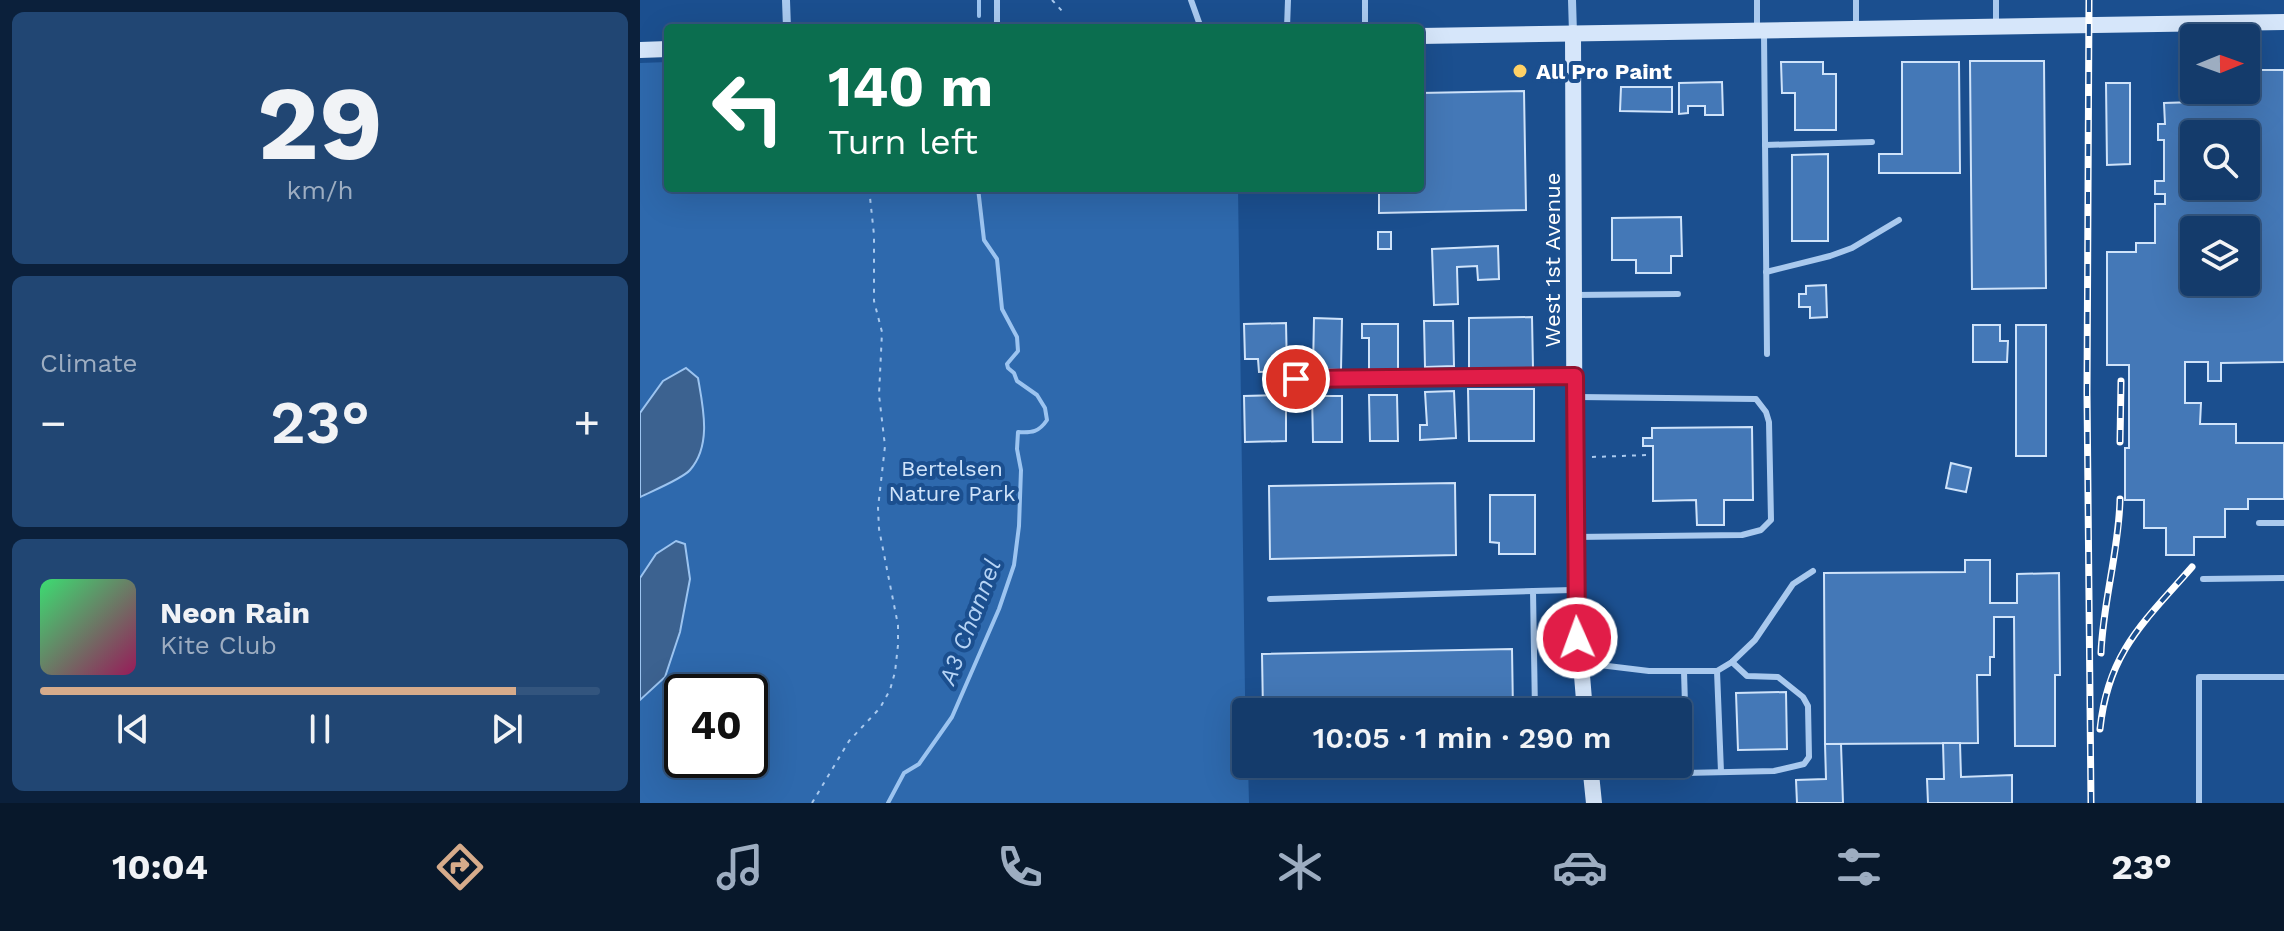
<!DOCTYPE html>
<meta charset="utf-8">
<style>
:root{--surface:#143b6b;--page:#214673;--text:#f1f3f6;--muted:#9dadc1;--line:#33557e;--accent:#d6ab8b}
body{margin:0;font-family:"Work Sans",sans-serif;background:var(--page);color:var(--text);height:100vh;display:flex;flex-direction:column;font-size:30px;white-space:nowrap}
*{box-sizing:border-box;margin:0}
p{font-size:26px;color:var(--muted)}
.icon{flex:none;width:44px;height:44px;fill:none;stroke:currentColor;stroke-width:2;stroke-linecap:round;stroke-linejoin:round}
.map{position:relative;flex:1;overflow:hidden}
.panel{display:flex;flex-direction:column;gap:12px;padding:12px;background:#0b203b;width:640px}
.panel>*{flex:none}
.guide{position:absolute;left:24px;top:24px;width:760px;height:168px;border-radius:8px;box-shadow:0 8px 32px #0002,0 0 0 2px var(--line);background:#0b6e4f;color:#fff;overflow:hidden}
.needle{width:52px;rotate:89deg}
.fabs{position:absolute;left:1540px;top:24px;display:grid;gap:16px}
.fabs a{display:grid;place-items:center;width:80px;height:80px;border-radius:8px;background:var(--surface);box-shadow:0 8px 32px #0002,0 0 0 2px var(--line);font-size:40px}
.speed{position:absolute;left:24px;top:674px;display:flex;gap:16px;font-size:40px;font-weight:700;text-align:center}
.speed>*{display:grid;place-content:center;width:104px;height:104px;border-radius:50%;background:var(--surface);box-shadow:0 8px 32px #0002,0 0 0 2px var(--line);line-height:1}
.speed .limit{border:4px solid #111;border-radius:12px;background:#fff;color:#111}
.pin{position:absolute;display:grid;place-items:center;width:68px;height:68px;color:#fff;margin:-34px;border:4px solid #fff;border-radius:50%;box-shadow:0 2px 8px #0007}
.me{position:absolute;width:88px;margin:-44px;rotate:358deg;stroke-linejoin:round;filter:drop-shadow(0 0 6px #0008)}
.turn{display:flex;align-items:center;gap:28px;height:168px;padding:0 32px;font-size:36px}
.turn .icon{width:104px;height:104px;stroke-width:2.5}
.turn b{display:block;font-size:56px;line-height:68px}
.big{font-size:60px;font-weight:600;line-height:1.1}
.panel .card{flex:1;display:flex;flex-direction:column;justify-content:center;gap:12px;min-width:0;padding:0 28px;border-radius:12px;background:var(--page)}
.panel .dial{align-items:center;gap:0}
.dial b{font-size:104px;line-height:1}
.song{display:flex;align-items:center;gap:24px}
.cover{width:96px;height:96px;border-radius:12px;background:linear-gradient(135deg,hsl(140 70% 55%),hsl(330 70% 35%))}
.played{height:8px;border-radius:4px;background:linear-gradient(90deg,var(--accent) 85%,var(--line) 85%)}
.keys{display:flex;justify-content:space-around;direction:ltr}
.heat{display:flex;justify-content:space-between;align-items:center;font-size:44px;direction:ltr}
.trip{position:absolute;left:592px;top:698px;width:460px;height:80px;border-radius:8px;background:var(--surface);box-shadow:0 8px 32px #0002,0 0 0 2px var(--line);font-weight:600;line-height:80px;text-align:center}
.dock{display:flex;height:128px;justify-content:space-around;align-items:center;background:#08182b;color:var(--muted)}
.dock .icon{width:56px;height:56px}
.dock .active{color:var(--accent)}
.dock b{font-size:36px;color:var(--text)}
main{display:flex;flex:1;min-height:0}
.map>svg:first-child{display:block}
.green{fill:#2e69ad;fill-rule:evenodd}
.water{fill:#3c6290;stroke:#9cc4f0;stroke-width:2}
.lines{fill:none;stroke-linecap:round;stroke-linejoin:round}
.stream{stroke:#9cc4f0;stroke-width:4}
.building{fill:#4478b7;stroke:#cfe3fa;stroke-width:2;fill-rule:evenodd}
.path{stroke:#a9c9ee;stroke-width:2;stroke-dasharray:4 6;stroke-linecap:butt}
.lane{stroke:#a9c9ee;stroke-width:6}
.street{stroke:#a9c9ee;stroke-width:8}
.secondary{stroke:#d6e6fa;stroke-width:16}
.rail-casing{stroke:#fff;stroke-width:7}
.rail{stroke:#1b4f8f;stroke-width:4;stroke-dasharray:12;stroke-linecap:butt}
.route-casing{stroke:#92132f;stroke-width:20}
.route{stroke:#e11d48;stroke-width:14}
.poi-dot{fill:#ffd166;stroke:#1b4f8f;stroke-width:3}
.labels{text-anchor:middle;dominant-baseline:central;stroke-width:8;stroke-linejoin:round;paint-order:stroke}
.poi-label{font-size:22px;font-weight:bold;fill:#fff;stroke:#1b4f8f;text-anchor:start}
.street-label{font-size:22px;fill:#fff;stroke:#1b4f8f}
.park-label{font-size:22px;fill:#cfe3fa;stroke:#1b4f8f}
.water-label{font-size:24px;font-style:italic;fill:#b5d3f5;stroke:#1b4f8f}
</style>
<main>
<section class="panel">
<div class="card dial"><b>29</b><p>km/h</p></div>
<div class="card"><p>Climate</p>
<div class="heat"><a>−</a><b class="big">23°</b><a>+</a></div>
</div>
<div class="card">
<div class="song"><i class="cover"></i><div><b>Neon Rain</b><p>Kite Club</p></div></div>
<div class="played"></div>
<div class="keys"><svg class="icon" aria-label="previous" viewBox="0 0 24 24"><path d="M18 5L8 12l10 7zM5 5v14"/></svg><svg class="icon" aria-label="pause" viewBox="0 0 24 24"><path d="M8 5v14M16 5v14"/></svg><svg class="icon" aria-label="next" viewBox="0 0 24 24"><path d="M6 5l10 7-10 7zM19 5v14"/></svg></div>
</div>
</section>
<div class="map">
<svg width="1644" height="803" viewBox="0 0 1644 803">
<rect width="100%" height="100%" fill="#1b4f8f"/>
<path class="green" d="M28 62V188H598L606 764H608L609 803H0V63ZM42 692H110V760H42Z"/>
<g class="water">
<path d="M46 368 58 378C63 407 72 445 50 470 42 479 12 491 0 497V413L23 381Z"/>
<path d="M36 541 45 544 50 579 40 632 25 677 0 700V578L16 554Z"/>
</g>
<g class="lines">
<g class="stream">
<path d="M339 0V16"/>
<path d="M248 803 264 773 279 764 312 717 359 609 374 565 379 526 381 470 377 449 378 432C392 433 399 432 407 420L405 408 397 395 377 381 374 373 368 368 367 364 378 351 377 337 362 309 357 259 344 240 338 188"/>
</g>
</g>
<g class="building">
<path d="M1330 61H1404L1406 288 1332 289Z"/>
<path d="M1141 62H1183V74H1196V130H1155V93H1142Z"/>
<path d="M1262 62H1319L1320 173H1239V154H1262Z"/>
<path d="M1606 70H1644V362L1581 363V381H1568V362H1545V403H1561L1560 424H1596V443H1644V499H1608V509H1585V537H1554V555H1526V528H1504V500H1485V448H1489V365H1467V252H1496V243H1515V204H1525V194H1515V181H1524V140H1518V124H1525L1524 103 1554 102V91L1606 90ZM1554 134H1606V186H1554ZM1554 230H1606V282H1554Z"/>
<path d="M1082 82 1083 115H1065V106H1048V113L1039 114V83Z"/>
<path d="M1466 83H1490V164L1467 165Z"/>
<path d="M981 87H1032V112L980 111Z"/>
<path d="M884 91 886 210 739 213V188H780V93Z"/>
<path d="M1188 154V241H1152V155Z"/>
<path d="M1041 217 1042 256H1031V273H996V260H972V218Z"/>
<rect x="738" y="232" width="13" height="17"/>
<path d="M858 246 859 279 838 280 837 266 817 267 818 304 794 305 792 249Z"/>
<path d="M1186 285 1187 317 1170 318V307H1159V294H1166V286Z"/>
<path d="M892 317 893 369 829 370V318Z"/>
<path d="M674 318 702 319 701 370 673 369Z"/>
<path d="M784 321H813L814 366 785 367Z"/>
<path d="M646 323 647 371 619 372 618 359H605L604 324Z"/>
<path d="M722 324H758V370H729V338H722Z"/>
<path d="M1333 325H1360V341H1368L1367 362H1333Z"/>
<rect x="1376" y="325" width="30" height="131"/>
<path d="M828 389H894V441H829Z"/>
<path d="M814 391 816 438 780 440V425H787L785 392Z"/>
<path d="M646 395V441L605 442 604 396Z"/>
<path d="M729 395H757L758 441H730Z"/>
<path d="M672 396H702V442H673Z"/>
<path d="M1112 427 1113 500H1084V525H1057L1056 500 1013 501V446H1003V438H1012V428Z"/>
<path d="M1311 463 1331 468 1326 492 1306 488Z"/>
<path d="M815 483 816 555 630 559 629 486Z"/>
<path d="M850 495H895V554H859V543L850 542Z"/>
<path d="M1325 560H1350V603H1377V574L1419 573 1420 675H1415V746H1375L1374 617H1354V657H1350V675H1337L1338 743 1185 744 1184 573 1325 572Z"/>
<path d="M872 649 873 712H623L622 654Z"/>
<path d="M1146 692 1147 749 1098 750 1096 693Z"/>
<path d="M1303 743H1320L1321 777 1372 775V803H1288L1287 779H1304Z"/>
<path d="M1185 744H1201L1203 803H1157L1156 780 1186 779Z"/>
<path d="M624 764H874V765L624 769Z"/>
</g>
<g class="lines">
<g class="path">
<path d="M412 0 423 12"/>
<path d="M952 457 1008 455"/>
<path d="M172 803 209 741 240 708 250 690 255 672 258 645V625L239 529 238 508 245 446 239 395 242 332 234 301V235L229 188"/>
</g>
<g class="lane">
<path d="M551 0 561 28"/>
<path d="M725 0V28"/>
<path d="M1356 0V23"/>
<path d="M357 28V0"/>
<path d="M647 28 648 0"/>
<path d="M1117 28V0"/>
<path d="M1216 29V0"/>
<path d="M1124 33 1127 354"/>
<path d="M1125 145 1232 142"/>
<path d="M1126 272 1190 256 1212 248 1259 220"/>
<path d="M934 295 1038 294"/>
<path d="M625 379 931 376"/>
<path d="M1619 523H1644"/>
<path d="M935 537 1102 535 1121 530 1131 520 1129 422 1126 412 1116 399 938 397"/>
<path d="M1563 579 1644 578"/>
<path d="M630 599 893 591"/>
<path d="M943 663 1009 671H1077L1092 662 1115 640 1153 584 1173 571"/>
<path d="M1044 671 1047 772"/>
<path d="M1077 671 1081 772"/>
<path d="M895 712 893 591 933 590"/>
<path d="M898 764H906"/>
<path d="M955 775 1134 771 1164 764 1169 757 1168 706 1163 697 1138 677 1107 676 1092 662"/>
<path d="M1559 803V677H1644"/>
</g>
<g class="street">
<path d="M146 0 147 28"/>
<path d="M932 0 933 33"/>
</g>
<g class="secondary">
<path d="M933 33 935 590 945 712"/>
<path d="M780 36 1644 22"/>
<path d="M0 50 28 49"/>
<path d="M950 764 954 803"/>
</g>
<defs>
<g id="rail">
<path d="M1449 0 1447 393 1451 803"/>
<path d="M1480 442 1481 381"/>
<path d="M1461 653C1463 601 1479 551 1480 499"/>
<path d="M1460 729C1468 652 1504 622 1552 567"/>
</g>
</defs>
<use href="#rail" class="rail-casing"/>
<use href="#rail" class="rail"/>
</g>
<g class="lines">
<defs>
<path id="route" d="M656 379 935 376 937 638"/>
</defs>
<use href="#route" class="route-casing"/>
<use href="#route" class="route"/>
</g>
<circle class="poi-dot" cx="880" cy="71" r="8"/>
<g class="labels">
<g class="poi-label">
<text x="896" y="71">All Pro Paint</text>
</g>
<g class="street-label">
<text transform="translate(912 260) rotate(-90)">West 1st Avenue</text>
</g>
<g class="park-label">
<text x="312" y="468">Bertelsen<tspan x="312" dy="25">Nature Park</tspan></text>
</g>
<g class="water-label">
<text transform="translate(330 622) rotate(-69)">A3 Channel</text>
</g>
</g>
</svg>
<div class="fabs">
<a><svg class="needle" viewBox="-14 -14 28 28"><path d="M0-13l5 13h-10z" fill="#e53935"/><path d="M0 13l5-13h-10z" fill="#9dadc1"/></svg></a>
<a><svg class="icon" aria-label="search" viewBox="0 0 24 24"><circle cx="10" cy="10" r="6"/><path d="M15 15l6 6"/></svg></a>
<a><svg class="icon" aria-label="layers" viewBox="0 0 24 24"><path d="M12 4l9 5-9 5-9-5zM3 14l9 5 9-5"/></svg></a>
</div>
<div class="speed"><div class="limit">40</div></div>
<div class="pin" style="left:656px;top:379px;background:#d93025"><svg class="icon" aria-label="arrive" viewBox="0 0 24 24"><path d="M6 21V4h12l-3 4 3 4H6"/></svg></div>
<svg class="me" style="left:937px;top:638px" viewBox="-20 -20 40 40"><circle r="17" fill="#e11d48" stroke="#fff" stroke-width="3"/><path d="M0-11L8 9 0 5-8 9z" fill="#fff"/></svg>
<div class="trip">10:05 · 1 min · 290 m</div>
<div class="guide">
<div class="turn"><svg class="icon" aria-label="left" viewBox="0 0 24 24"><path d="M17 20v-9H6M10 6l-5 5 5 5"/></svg><div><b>140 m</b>Turn left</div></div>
</div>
</div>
</main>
<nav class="dock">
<b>10:04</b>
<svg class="icon active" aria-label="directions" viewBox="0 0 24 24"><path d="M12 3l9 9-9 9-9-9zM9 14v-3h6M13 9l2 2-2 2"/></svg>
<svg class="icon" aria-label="music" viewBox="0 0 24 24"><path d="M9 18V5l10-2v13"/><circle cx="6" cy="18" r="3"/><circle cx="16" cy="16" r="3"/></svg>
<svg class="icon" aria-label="phone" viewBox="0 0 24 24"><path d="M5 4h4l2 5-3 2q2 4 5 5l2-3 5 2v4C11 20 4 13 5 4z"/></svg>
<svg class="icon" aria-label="climate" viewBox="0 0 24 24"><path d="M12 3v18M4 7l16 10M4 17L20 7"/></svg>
<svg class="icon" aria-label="car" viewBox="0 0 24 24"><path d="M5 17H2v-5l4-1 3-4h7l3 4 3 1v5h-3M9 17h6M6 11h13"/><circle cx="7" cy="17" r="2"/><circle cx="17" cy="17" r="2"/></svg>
<svg class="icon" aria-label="filters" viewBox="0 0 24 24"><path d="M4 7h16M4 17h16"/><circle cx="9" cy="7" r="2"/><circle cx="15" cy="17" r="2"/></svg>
<b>23°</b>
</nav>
